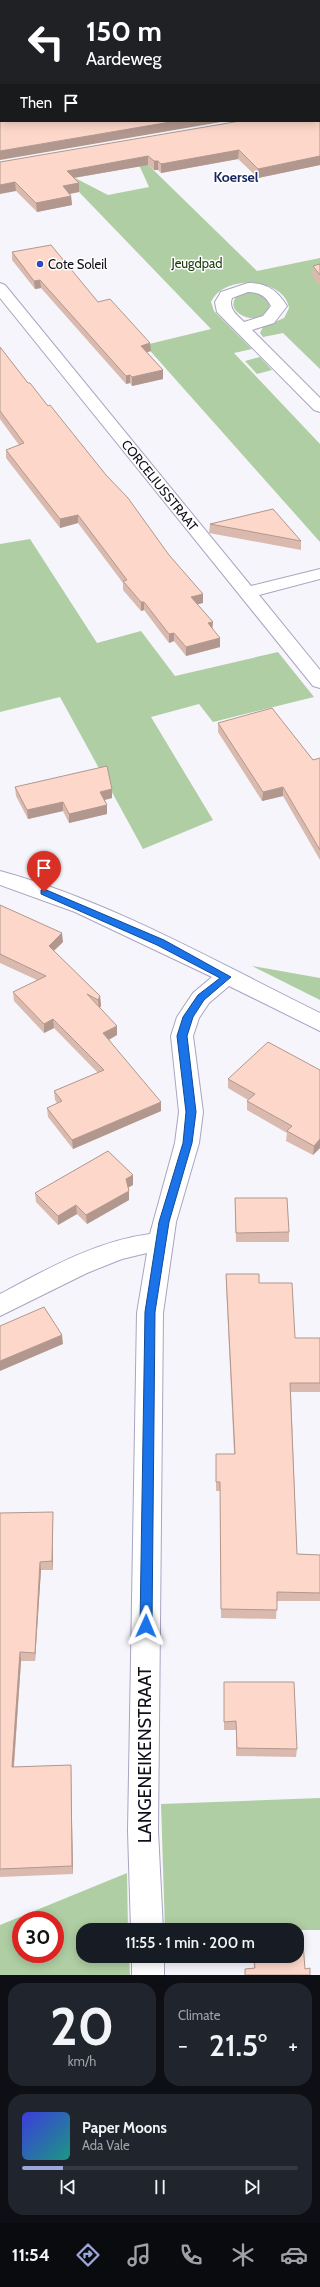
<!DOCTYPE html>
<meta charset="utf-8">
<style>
:root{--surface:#171b24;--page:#20242c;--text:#f1f3f6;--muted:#9ea1a6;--line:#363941;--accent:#9ba6db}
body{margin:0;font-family:Cabin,sans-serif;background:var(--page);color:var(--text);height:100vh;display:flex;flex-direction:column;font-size:15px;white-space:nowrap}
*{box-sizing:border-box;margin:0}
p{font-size:13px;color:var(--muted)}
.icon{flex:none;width:22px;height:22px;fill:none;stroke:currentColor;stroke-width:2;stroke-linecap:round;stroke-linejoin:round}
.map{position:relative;height:1975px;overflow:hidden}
.drawer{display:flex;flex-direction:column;gap:8px;padding:8px;background:#0d0f14;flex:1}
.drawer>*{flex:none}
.guide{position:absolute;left:0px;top:0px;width:320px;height:122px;box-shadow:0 2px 10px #0003;background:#202124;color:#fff;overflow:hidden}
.speed{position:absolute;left:12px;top:1911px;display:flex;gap:8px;font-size:20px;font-weight:700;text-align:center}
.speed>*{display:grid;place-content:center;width:52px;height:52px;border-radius:50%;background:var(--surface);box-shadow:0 2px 10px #0003;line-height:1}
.speed .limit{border:6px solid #d22;background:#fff;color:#111}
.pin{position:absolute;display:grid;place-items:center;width:34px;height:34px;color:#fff;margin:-41px -17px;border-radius:50% 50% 50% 0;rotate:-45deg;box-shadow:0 0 4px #0007}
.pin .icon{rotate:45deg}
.me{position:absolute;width:44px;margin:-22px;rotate:1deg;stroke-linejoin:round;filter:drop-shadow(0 0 3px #0008)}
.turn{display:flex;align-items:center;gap:14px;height:84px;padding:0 20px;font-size:18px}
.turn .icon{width:52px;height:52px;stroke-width:2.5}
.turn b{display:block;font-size:28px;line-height:34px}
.then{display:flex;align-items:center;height:38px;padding:0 20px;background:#0003;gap:8px;font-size:15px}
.big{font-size:30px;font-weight:600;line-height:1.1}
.drawer .widget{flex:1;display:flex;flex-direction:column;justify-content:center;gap:6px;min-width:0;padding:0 14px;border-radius:16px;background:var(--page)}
.drawer .dial{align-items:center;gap:0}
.dial b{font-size:52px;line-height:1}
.song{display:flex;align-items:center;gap:12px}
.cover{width:48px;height:48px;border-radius:6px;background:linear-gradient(135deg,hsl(240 70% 55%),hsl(170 70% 35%))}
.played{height:4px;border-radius:2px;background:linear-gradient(90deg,var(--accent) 15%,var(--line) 15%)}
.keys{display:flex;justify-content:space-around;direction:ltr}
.heat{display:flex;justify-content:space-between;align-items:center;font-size:22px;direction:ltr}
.drawer .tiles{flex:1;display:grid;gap:8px;grid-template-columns:1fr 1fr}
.widget:last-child{grid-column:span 2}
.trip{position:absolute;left:76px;top:1923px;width:228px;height:40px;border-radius:16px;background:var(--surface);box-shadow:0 2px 10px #0003;font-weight:600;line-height:40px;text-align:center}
.menu{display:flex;height:64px;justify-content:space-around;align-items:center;background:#090b0e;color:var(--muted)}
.menu .icon{width:28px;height:28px}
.menu .active{color:var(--accent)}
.menu b{font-size:18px;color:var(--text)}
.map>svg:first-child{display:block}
.green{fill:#afcea3;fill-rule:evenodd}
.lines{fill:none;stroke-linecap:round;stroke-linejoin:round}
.street-casing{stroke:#aaa4c2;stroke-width:2}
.street{fill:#fff;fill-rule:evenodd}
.wall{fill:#dabaae}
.shaded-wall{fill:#b1978d}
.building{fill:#fdd8ca;stroke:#b1978d}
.route{fill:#1a73e8;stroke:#114b97}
.poi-dot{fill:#3149ba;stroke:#fff;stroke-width:1.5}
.labels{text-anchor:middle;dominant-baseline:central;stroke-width:3;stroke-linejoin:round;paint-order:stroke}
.far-park-label{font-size:13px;fill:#193b08;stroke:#fff}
.far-poi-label{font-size:13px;fill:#100e18;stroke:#fff;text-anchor:start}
.far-street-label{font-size:13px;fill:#100e18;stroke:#fff}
.far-quarter-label{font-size:14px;font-weight:bold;fill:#18265d;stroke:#fff}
.near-street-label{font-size:18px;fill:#100e18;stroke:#fff}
</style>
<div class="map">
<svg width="320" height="1975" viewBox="0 0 320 1975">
<rect width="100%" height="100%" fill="#f6f5fb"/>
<g class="green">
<path d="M136 153 257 271 320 258V369L283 333 263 337 260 333 263 327 284 318 289 308C285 278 224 273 211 302L214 311 252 349 234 353 320 444V542L145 345 211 329 54 166 64 165 75 178 108 195 149 187 140 167 128 154Z"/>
<path d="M253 291C260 294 268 296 269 304 275 332 215 315 239 294Z"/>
<path d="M260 357 272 370 257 374 245 361Z"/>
<path d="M30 539 97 643 141 631 175 676 278 652 314 697 213 722 199 704 151 717 213 820 143 849 60 697 0 712V544Z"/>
<path d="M252 966 320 978V1000Z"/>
<path d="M320 1798V1930H165L161 1804Z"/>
<path d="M127 1873 128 1930H83V1956H129L130 1975H0V1925ZM21 1920H55V1954H21Z"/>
</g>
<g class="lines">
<defs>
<g id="street">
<path d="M236 0H248L249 1H237Z"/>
<rect x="319" y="46" width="1" height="9"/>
<path d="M0 283 5 285 251 586 320 569V579L259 595 320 670V688L313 686 0 298Z"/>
<path d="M248 283C267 283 277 290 287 306L274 323 252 330 320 398V412L314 410 217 312 215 302 221 292ZM248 292C259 292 266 296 271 306L263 316 244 322C237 315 228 309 232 298Z"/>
<path d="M0 871C113 902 216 962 320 1013V1031L229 986 209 1003 199 1018 193 1036 203 1112 199 1143 176 1222 163 1313 158 1831 163 1930H131L128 1831 137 1313 147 1253 122 1259 87 1273 0 1316V1294C47 1269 96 1241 150 1234L175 1143 179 1112 171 1036 177 1017 193 993 212 977 75 912 0 885Z"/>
<rect x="132" y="1956" width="32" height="19"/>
</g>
</defs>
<use href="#street" class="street-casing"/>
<use href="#street" class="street"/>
</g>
<g class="wall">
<path d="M56 0H191L193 1H57Z"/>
<path d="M320 70V104H319Z"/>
<path d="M320 105V165L258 178 238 159 161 173 158 170H154L148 165 74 178 79 192 70 194 71 196 72 205 37 212 16 191 0 162 319 121Z"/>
<path d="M12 252 98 302 151 351 147 352 163 370V379L132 386 130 383 126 384 41 288 35 289 12 260Z"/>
<path d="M320 264V286L312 276 313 266Z"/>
<path d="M0 347 28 383 203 603 197 604 213 622 212 629 220 647 186 656 174 641 169 643 144 610 141 611 123 590V583L78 523 60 528 6 458V450L19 445 0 419Z"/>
<path d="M210 524 301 541V550L209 533Z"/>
<path d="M218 723 313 760 320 758V860L283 796 262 801 218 732Z"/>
<path d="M15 787 112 798 105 800 107 814 69 823 63 811 28 819 16 796Z"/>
<path d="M0 905 63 942 54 951 100 996 101 1006 99 1008 117 1026V1035L109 1040 161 1111 73 1149 48 1117 47 1108 57 1103 55 1100 54 1091 98 1073 54 1028 44 1033 14 1001 13 992 37 980 0 963Z"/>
<path d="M320 1070V1148L313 1155 286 1141 287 1133 247 1110V1101L248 1100 228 1088V1079Z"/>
<path d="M133 1185 128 1187 129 1191V1200L87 1224 77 1214 58 1225 36 1202 35 1193Z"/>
<path d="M235 1198 289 1232V1242H236Z"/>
<path d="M226 1274 259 1283 295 1338H320V1392H291L297 1554 320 1555V1601H277L276 1619 221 1618 220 1491H216V1454H234L226 1283Z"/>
<path d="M0 1513 53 1521V1570H41L35 1661H21L14 1767 71 1765 73 1874 0 1877Z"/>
<path d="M224 1682 297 1749 296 1757 236 1756V1730H224Z"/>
<path d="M253 1956H297L305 1969 310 1975H245V1969L254 1968Z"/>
</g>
<g class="shaded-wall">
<path d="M86 0H107V1H82Z"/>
<path d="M297 0H311L306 1H297Z"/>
<path d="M176 121H227L0 160V151Z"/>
<path d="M239 150 238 159 161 173V164Z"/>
<path d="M148 156V165L67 179V171Z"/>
<path d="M320 156V165L258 178V169Z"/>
<rect x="154" y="161" width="4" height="9"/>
<path d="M15 182 16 191 0 194V185Z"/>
<path d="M79 183V192L63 195V186Z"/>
<path d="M71 196 72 205 37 212 36 203Z"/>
<path d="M40 280 41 288 35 289 34 281Z"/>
<path d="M150 343 151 351 141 354V346Z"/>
<path d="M163 370V379L132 386V377Z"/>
<path d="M130 375V383L126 384V376Z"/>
<path d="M78 515V523L60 528V519Z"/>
<path d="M203 594V603L191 606V597Z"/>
<path d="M141 602H144V610L141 611Z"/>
<path d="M213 622 212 631 208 623Z"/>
<path d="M174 633V641L169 643V634Z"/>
<path d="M220 638V647L186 656V647Z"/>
<path d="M283 787V796L262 801 263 792Z"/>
<path d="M112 789V798L100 801V792Z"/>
<path d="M63 802V811L28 819 27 810Z"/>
<path d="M107 805V814L69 823V814Z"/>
<path d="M62 933 63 942 49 955V946Z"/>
<path d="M100 996 101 1006 99 1009 98 1000Z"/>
<path d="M53 1019 54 1028 44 1033V1024Z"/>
<path d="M117 1026V1035L104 1042 103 1033Z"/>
<path d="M161 1102V1111L73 1149 72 1140Z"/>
<path d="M320 1139V1148L313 1155 314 1146Z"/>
<path d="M133 1175V1185L126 1189V1179Z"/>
<path d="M129 1191V1200L87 1224 86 1215Z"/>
<path d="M76 1205 77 1214 58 1225V1216Z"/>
<path d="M62 1335 63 1344 0 1371V1361Z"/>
<path d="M53 1512V1570L52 1561Z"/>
<path d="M40 1562 41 1570 35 1661V1653Z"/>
<path d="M20 1652 21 1661 13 1775 12 1767Z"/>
<path d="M71 1765V1774L73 1874 72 1866Z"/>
</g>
<g class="building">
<path d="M68 0H86L82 1H69Z"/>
<path d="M114 0H191L193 1H115Z"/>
<path d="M319 70H320V95H319V98Z"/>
<path d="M319 105H320V156L258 169 239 150 161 164 158 161H154L148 156 67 171 79 183 63 186 71 196 36 203 15 182 0 185V162L240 121H319Z"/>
<path d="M1 116V121H176L0 151V117Z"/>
<path d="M51 245 98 302 110 299 150 343 141 346 163 370 132 377 130 375 126 376 40 280 34 281 12 252Z"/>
<path d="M320 264V275L313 266Z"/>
<path d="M0 347 28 383H30L48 406 50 405 106 475 128 498 169 555 203 594 191 597 213 622 208 623 220 638 186 647 174 633 169 634 144 602H141L123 581 127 580 78 515 60 519 6 450 24 443 0 411Z"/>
<path d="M273 509 301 541 210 524Z"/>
<path d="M272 708 313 760 320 758V850L283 787 263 792 218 723Z"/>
<path d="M107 766 112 789 100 792 107 805 69 814 63 802 27 810 15 787Z"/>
<path d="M0 905 62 933 49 946 100 996 98 1000 87 994 117 1026 103 1033 161 1102 72 1140 47 1108 62 1101 54 1091 104 1070 53 1019 44 1024 13 992 46 976 0 954Z"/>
<path d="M268 1042 320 1070V1139L314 1146 287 1131 292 1126 247 1101 255 1094 228 1079Z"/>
<path d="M108 1151 133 1175 126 1179 129 1191 86 1215 76 1205 58 1216 35 1193Z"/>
<path d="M235 1198H287L289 1232 236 1233Z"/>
<path d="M226 1274H259V1283H292L295 1338H320V1383H290L297 1554 320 1555V1593L277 1592V1610L221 1609 220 1482H216V1454H235Z"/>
<path d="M44 1307 62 1335 0 1361V1326Z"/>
<path d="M53 1512 52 1561 40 1562 35 1653 20 1652 12 1767 71 1765 72 1866 0 1869V1513Z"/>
<path d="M224 1682H294L297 1749 237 1748 236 1721 224 1722Z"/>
<path d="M303 1943 305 1969 310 1968V1975H245V1969L255 1968 254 1956H297V1944Z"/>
</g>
<path class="route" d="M44 889 164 940 231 977 204 1000 193 1017 187 1036 196 1112 192 1143 169 1222 155 1312 152 1626 150 1630 146 1632 142 1630 140 1626 145 1312 159 1222 183 1143 186 1112 177 1036 183 1017 198 995 220 978 157 945 41 894V890Z"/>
<circle class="poi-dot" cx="40" cy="264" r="4"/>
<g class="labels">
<g class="far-park-label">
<text x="197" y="263">Jeugdpad</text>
</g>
<g class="far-poi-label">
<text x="48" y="264">Cote Soleil</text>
</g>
<g class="far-street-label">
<text transform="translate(160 485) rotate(51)">CORCELIUSSTRAAT</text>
</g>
<g class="far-quarter-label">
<text x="236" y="177">Koersel</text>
</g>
<g class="near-street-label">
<text transform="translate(145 1755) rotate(-90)">LANGENEIKENSTRAAT</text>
</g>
</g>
</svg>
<div class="speed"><div class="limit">30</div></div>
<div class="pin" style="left:44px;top:892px;background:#d93025"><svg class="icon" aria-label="arrive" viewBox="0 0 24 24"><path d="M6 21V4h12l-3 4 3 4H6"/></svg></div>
<svg class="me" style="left:146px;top:1626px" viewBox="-20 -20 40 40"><path d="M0-17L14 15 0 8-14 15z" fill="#1a73e8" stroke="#fff" stroke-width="4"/></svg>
<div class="trip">11:55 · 1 min · 200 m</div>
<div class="guide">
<div class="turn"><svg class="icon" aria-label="left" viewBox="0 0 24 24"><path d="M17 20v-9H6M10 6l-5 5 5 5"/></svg><div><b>150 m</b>Aardeweg</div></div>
<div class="then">Then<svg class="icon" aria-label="arrive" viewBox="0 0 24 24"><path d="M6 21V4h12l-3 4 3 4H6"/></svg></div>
</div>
</div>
<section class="drawer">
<div class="tiles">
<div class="widget dial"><b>20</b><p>km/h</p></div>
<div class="widget"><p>Climate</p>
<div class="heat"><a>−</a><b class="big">21.5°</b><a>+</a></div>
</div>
<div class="widget">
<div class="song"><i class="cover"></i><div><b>Paper Moons</b><p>Ada Vale</p></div></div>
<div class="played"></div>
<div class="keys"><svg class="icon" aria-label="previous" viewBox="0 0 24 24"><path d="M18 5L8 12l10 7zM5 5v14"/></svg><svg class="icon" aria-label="pause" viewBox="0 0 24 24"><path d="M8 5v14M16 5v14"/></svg><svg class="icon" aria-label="next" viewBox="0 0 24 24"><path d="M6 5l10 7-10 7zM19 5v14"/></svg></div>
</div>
</div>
</section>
<nav class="menu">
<b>11:54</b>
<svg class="icon active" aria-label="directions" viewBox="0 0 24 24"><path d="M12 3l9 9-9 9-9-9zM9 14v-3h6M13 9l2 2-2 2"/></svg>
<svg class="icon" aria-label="music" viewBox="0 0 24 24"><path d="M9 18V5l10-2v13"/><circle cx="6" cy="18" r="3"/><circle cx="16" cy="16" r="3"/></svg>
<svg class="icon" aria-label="phone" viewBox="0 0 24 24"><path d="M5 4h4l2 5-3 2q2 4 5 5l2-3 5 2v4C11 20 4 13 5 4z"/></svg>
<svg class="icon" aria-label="climate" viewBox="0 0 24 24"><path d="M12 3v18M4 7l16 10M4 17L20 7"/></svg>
<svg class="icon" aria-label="car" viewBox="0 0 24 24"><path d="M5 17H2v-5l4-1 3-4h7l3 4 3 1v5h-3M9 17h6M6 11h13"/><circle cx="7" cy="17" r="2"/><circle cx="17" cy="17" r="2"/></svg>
</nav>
